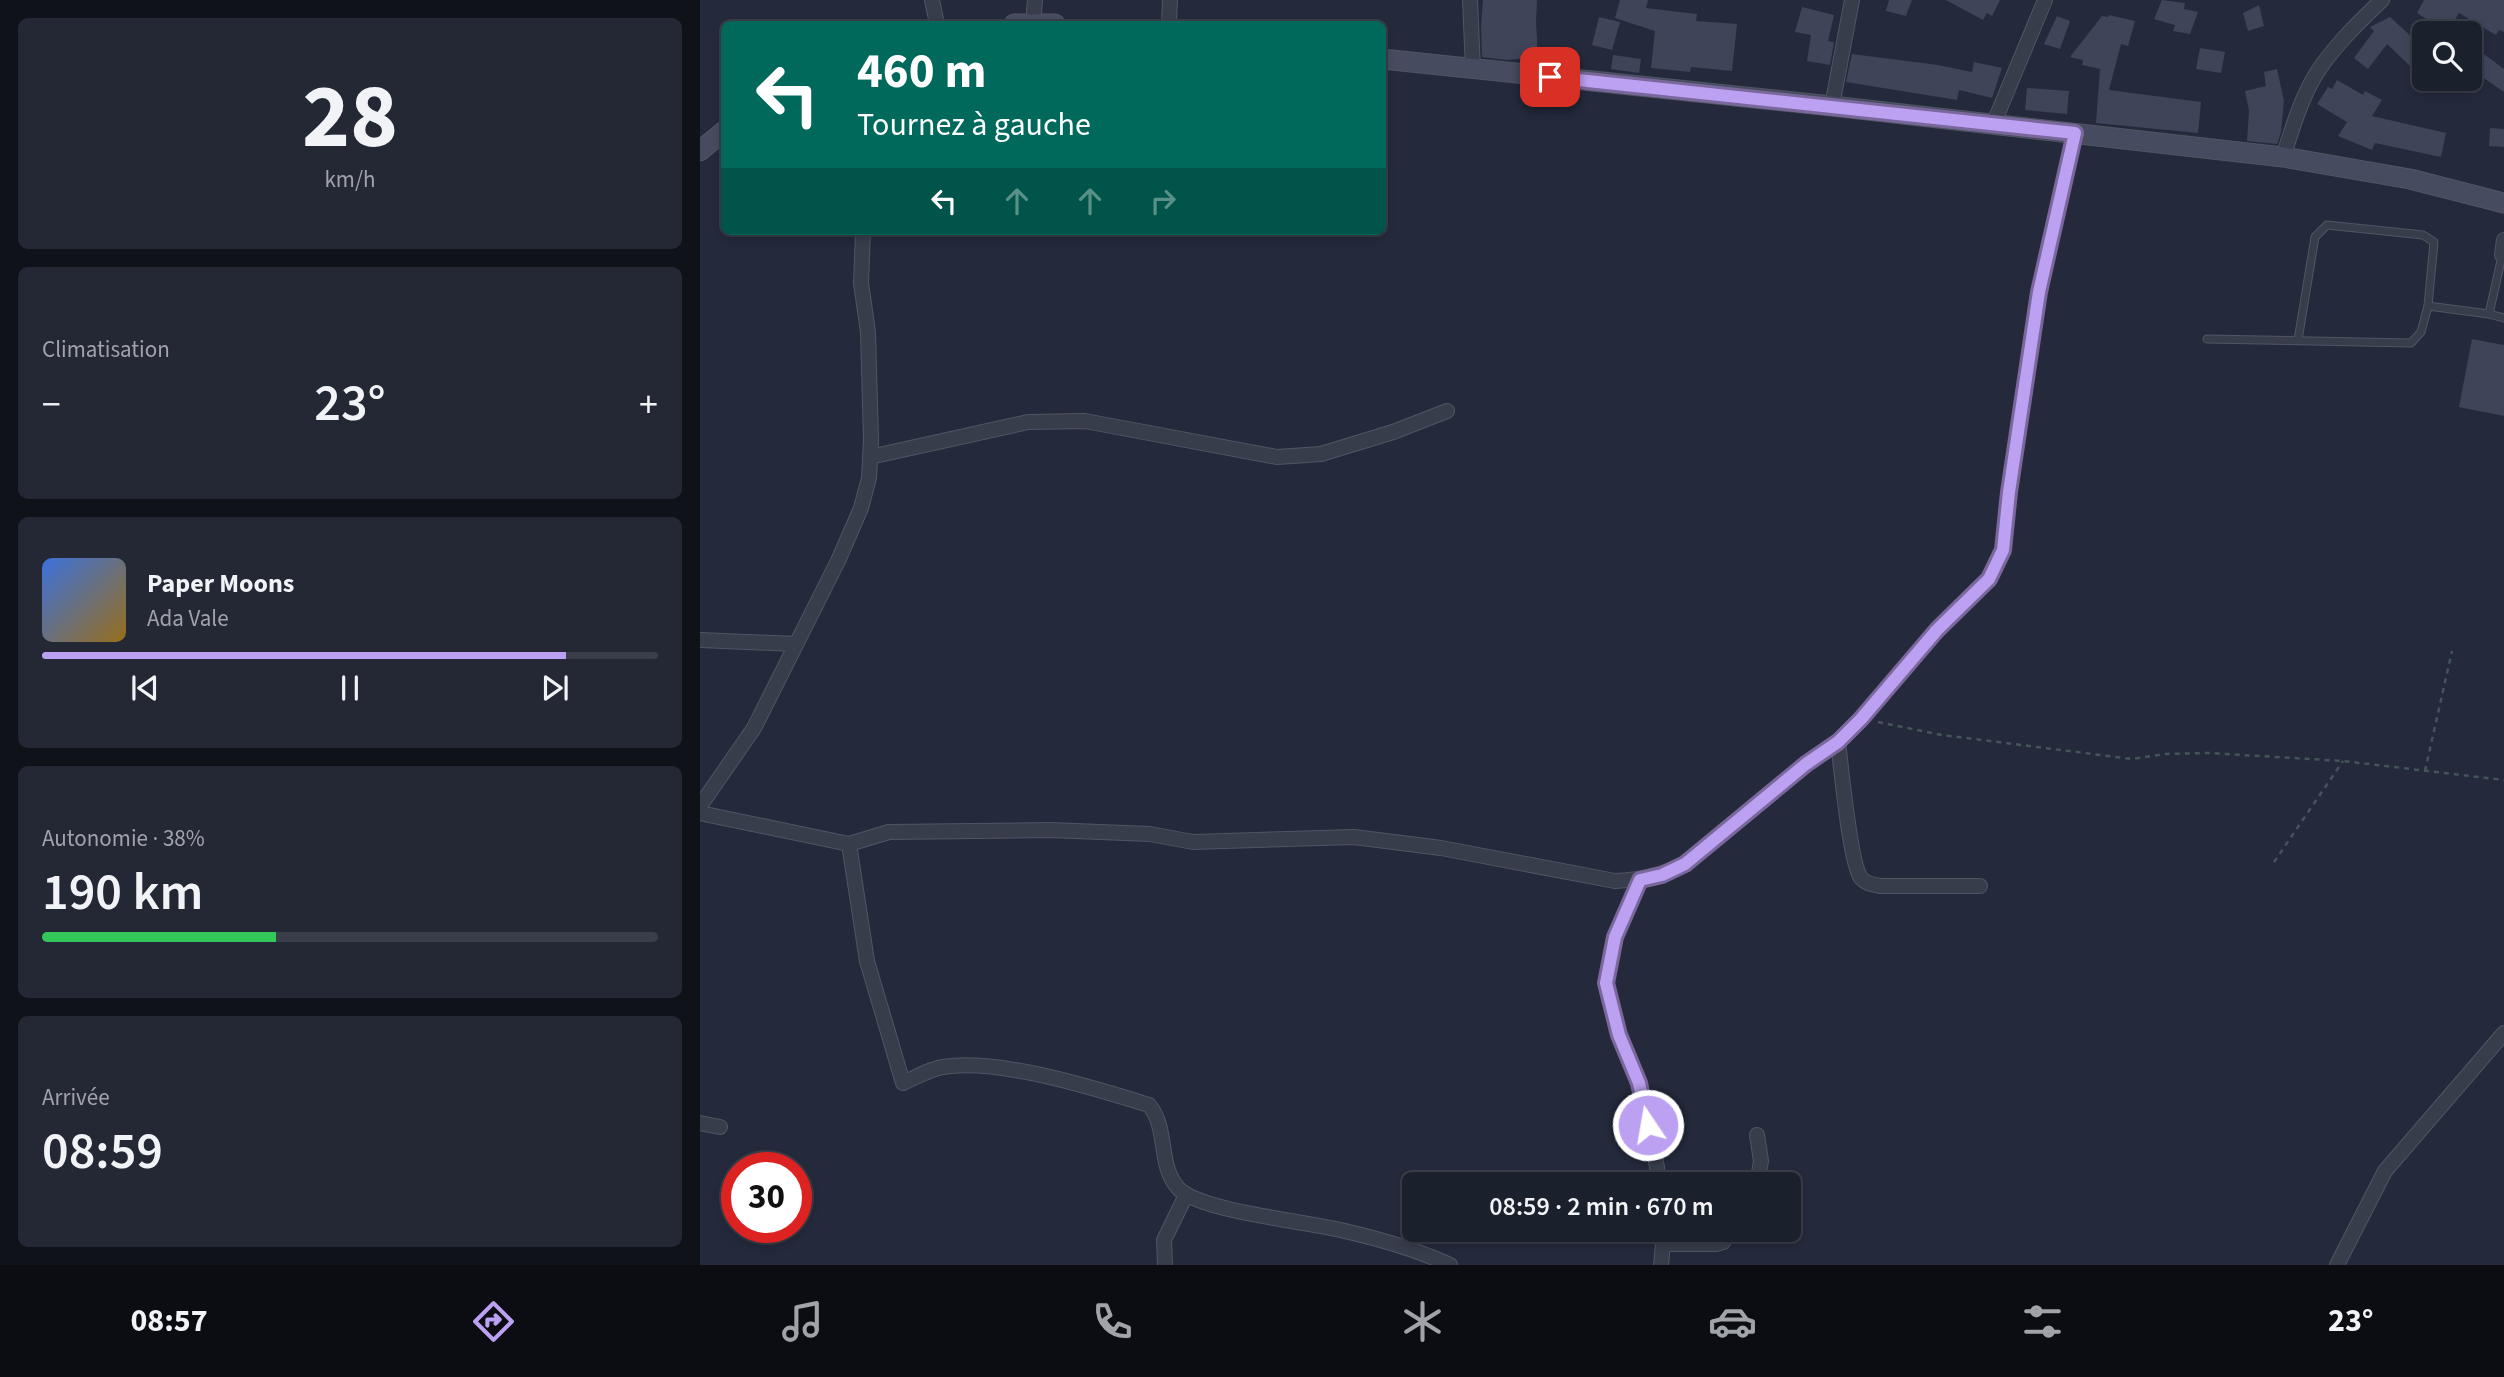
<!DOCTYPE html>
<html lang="fr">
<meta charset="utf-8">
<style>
:root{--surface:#1b202d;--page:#242835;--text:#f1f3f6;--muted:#a0a3aa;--line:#393e49;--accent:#bca0f2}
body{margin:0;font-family:"Source Sans 3",sans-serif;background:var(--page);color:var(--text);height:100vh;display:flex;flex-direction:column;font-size:26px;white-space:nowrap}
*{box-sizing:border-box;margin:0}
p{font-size:23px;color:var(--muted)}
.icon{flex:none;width:38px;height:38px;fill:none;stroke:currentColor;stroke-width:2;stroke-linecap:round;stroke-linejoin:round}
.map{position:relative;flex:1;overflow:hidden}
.panel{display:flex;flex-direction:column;gap:18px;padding:18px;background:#0f1219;width:700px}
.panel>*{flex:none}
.hud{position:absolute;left:21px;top:21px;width:665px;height:214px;border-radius:10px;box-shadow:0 4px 10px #0003,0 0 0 2px var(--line);background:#00695c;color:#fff;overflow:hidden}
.buttons{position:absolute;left:1712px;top:21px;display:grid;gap:14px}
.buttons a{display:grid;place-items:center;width:70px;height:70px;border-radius:10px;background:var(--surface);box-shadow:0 4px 10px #0003,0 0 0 2px var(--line);font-size:35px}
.speed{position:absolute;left:21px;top:1152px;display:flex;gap:14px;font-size:35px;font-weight:700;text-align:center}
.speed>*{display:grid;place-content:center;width:91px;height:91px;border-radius:50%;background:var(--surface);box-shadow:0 4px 10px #0003,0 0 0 2px var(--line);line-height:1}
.speed .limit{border:10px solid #d22;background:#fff;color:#111}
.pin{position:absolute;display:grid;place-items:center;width:60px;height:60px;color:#fff;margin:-30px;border-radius:14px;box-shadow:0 4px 10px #0006}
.me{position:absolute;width:77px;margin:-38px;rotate:348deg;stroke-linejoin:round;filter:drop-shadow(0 0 5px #0008)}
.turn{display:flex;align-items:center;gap:24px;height:147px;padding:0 21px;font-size:32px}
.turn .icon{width:91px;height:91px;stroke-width:2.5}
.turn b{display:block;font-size:49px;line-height:60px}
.lanes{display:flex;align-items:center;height:66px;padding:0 21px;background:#0003;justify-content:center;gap:35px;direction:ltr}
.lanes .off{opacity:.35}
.big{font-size:52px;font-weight:600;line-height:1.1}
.panel .tile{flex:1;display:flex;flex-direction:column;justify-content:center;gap:10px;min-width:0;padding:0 24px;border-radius:10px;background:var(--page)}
.panel .dial{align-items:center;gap:0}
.dial b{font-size:91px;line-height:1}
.song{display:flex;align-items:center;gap:21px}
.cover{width:84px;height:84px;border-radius:10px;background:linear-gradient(135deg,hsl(220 70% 55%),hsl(40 70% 35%))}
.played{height:7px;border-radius:4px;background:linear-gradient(90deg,var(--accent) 85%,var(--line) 85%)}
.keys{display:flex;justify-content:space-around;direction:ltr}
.heat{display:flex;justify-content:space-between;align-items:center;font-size:38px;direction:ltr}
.charge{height:10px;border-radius:5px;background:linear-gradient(90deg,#34c759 38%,var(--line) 0)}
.trip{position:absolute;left:702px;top:1172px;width:399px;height:70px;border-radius:10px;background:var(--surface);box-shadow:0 4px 10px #0003,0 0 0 2px var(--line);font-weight:600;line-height:70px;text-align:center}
.dock{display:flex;height:112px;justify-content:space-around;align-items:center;background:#0b0d12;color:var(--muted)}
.dock .icon{width:49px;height:49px}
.dock .active{color:var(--accent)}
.dock b{font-size:32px;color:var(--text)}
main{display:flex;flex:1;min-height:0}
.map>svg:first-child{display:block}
.building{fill:#3e4559}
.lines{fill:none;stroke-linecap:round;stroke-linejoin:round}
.lane-casing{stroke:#505564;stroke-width:9}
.street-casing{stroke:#505564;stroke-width:16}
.secondary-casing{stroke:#505564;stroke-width:21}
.path{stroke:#44545a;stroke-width:2.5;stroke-dasharray:5 5;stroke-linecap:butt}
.lane{stroke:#383d4c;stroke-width:7}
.street{stroke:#383d4c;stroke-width:14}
.secondary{stroke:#464b5f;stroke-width:19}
.route-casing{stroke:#7a689d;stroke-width:18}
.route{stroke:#bca0f2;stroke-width:12}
</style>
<main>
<section class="panel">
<div class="tile dial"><b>28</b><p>km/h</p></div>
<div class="tile"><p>Climatisation</p>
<div class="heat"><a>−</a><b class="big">23°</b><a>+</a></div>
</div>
<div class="tile">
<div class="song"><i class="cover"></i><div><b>Paper Moons</b><p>Ada Vale</p></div></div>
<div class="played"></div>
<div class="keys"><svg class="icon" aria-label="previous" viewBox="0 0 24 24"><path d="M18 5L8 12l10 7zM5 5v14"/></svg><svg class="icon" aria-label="pause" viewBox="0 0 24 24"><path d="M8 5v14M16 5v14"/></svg><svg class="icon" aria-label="next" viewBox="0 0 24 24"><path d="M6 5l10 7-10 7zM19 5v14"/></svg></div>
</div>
<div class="tile"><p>Autonomie · 38%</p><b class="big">190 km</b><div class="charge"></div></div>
<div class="tile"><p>Arrivée</p><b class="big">08:59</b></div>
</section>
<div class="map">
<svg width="1804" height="1265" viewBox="0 0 1804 1265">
<rect width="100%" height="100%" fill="#242a3c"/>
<g class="building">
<path d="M783 0H837L836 22 838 57 807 60 782 57 781 26Z"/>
<path d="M920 0H948L946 8 997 14 996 21 1037 24 1032 71 991 67 990 72 951 68 955 31 915 18Z"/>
<path d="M1189 0H1212L1206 16 1186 11Z"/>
<path d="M1246 0H1300L1292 16 1287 13 1283 20Z"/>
<path d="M1462 0 1485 3 1484 9 1498 12 1490 34 1473 31 1475 25 1454 19Z"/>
<path d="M1724 0H1804V32L1799 30 1796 35 1759 13 1752 24 1742 20 1737 26 1717 13Z"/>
<path d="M1559 5 1564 26 1548 31 1543 13Z"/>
<path d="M1102 7 1134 15 1128 41 1134 42 1130 65 1107 61 1111 35 1095 32Z"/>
<path d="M1409 15 1435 21 1428 46 1421 44 1409 90 1501 102 1498 133 1396 123 1400 69 1382 65 1383 60 1370 57 1402 16 1408 17Z"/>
<path d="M1357 16 1370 21 1360 49 1344 44Z"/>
<path d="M899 17 920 22 912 50 892 45Z"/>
<path d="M1690 17 1724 48V52L1710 66 1687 44 1668 69 1654 58 1674 31 1670 27Z"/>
<path d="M1500 48 1525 52 1521 73 1496 69Z"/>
<path d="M1777 49 1804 69V92L1781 76 1778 80 1769 73V59Z"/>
<path d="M1152 54 1238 65 1272 72 1274 62 1302 68 1292 98 1259 90 1257 100 1146 82Z"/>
<path d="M913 55 941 59 939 73 911 69Z"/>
<path d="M1577 69 1584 101 1581 132 1577 144 1547 141 1549 111 1545 91 1566 86 1564 72Z"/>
<path d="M1637 80 1663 95 1665 91 1682 100 1672 116 1746 133 1741 157 1675 143 1672 150 1638 136 1647 122 1617 104 1628 87 1632 89Z"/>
<path d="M1327 88 1369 91 1367 114 1325 110Z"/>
<path d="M1790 128 1804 129V147L1789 146Z"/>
<path d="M1772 339 1804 345V416L1759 407Z"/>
</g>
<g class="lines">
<defs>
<g id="lane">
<path d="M1789 314 1804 318"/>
<path d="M1507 339 1711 343 1721 332 1728 306 1789 314 1802 256"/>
<path d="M1598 340 1615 237 1627 225 1723 235 1734 242 1728 306"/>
</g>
<g id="street">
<path d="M232 0 237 24"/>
<path d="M770 0 773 70"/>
<path d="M333 23 335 0"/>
<path d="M469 24 470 0"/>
<path d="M1132 106 1152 0"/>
<path d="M1293 125 1345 0"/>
<path d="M1583 157C1593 127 1602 94 1620 68 1638 42 1660 21 1682 0"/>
<path d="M1804 240 1802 255 1804 256"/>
<path d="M170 457 328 422 385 421 577 457 621 454 693 432 747 411"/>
<path d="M0 640 96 644"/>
<path d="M1138 742C1141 765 1150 864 1161 878 1166 884 1172 884 1180 886H1280"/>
<path d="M0 806 54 728 138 561 161 508 169 478 171 440 168 332 161 283 163 231"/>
<path d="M0 813 149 844 189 832 350 830 450 834 493 842 654 837 741 848 915 881C941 880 961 875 985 864L1106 764 1138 742 1161 719 1237 630 1289 578 1303 550 1309 492 1339 291 1375 133"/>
<path d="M149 844 167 961 203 1083C215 1078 229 1069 243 1067 299 1058 394 1088 449 1105 469 1129 457 1166 479 1189 502 1212 612 1222 649 1232 683 1240 718 1250 750 1265"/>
<path d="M940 880 915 937 906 983 919 1035 939 1083 957 1167 958 1185"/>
<path d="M0 1123 20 1127"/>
<path d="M1057 1135 1061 1161 1057 1185"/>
<path d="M963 1244H1016L1023 1242 1031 1230"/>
<path d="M465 1265 464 1240 486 1195"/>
<path d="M961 1265 963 1244 961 1230"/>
<path d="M1637 1265 1685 1171 1804 1033"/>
</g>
<g id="secondary">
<path d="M314 24H355"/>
<path d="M682 59 1132 106 1583 157 1710 179 1804 203"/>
<path d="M0 151 24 131"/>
</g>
</defs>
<use href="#lane" class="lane-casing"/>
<use href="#street" class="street-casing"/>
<use href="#secondary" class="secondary-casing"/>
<g class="path">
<path d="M1178 722 1242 735 1432 759 1464 754 1509 753 1643 761 1804 780"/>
<path d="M1725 771 1752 651"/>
<path d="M1574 862 1643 761"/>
</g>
<use href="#lane" class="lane"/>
<use href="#street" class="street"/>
<use href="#secondary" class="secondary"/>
</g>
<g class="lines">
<defs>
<path id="route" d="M850 77 1375 133 1339 292 1309 492 1303 550 1289 579 1237 630 1161 719 1138 742 1106 764 985 864 962 875 940 880 915 937 906 983 919 1035 939 1083 948 1125"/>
</defs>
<use href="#route" class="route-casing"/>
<use href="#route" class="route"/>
</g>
</svg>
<div class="buttons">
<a><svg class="icon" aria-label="search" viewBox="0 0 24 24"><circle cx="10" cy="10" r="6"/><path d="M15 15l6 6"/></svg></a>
</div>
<div class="speed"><div class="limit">30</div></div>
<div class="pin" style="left:850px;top:77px;background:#d93025"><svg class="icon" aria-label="arrive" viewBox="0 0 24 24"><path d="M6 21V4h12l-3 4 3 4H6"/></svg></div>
<svg class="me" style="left:948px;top:1125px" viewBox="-20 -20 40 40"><circle r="17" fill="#bca0f2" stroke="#fff" stroke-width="3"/><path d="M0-11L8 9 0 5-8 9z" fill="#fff"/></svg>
<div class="trip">08:59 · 2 min · 670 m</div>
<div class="hud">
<div class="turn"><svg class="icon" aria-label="left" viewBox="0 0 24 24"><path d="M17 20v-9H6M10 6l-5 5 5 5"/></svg><div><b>460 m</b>Tournez à gauche</div></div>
<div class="lanes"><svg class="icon" aria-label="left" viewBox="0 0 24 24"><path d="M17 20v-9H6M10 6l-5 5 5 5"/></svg><svg class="icon off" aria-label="ahead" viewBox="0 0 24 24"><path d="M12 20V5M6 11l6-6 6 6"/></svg><svg class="icon off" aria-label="ahead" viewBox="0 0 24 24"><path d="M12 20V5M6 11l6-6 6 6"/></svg><svg class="icon off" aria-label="right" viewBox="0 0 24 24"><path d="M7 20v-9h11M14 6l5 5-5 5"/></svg></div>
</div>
</div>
</main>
<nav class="dock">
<b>08:57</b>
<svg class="icon active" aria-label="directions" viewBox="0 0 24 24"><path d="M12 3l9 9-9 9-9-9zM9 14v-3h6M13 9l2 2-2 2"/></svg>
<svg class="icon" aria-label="music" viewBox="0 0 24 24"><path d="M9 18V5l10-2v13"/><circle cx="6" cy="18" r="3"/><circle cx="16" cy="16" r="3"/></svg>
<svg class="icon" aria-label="phone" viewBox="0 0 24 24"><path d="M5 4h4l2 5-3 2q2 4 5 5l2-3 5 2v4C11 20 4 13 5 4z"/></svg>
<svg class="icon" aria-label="climate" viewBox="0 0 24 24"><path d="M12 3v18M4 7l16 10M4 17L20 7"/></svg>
<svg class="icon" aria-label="car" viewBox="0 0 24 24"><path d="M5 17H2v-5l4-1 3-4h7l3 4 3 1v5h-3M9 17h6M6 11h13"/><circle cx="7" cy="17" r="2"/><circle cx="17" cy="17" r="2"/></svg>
<svg class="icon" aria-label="filters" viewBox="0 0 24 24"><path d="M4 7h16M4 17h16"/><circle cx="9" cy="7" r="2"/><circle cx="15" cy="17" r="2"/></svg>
<b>23°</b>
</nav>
